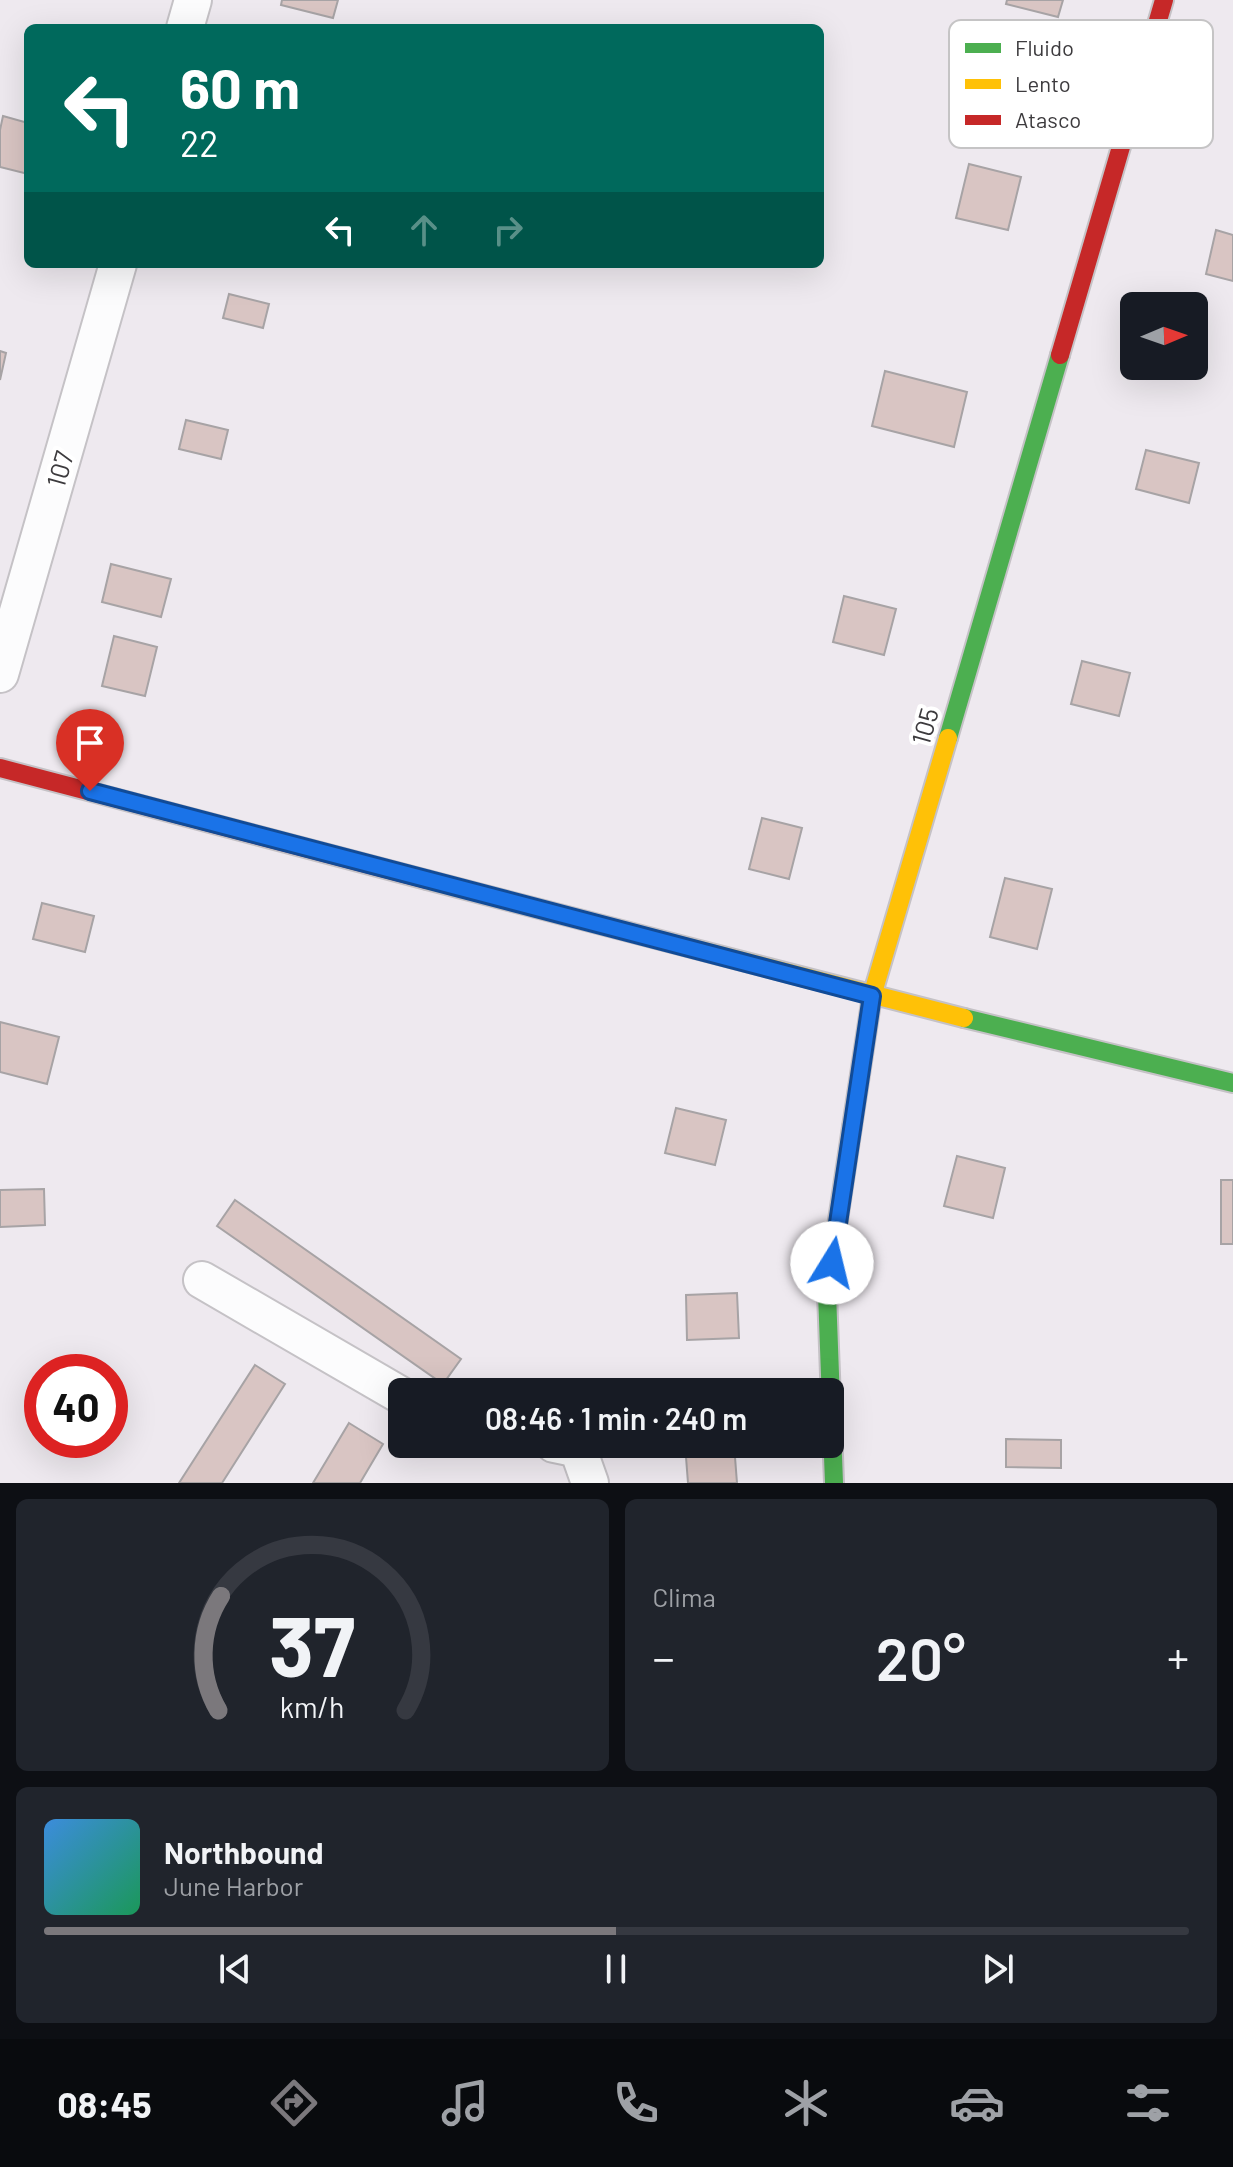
<!DOCTYPE html>
<html lang="es">
<meta charset="utf-8">
<style>
:root{--surface:#171b24;--page:#20242c;--text:#f1f3f6;--muted:#9ea1a6;--line:#363941;--accent:#7b787c}
body{margin:0;font-family:Barlow,sans-serif;background:var(--page);color:var(--text);height:100vh;display:flex;flex-direction:column;font-size:30px;white-space:nowrap}
*{box-sizing:border-box;margin:0}
p{font-size:26px;color:var(--muted)}
.icon{flex:none;width:44px;height:44px;fill:none;stroke:currentColor;stroke-width:2;stroke-linecap:round;stroke-linejoin:round}
.map{position:relative;height:1483px;overflow:hidden}
.side{display:flex;flex-direction:column;gap:16px;padding:16px;background:#0d0f14;flex:1}
.side>*{flex:none}
.banner{position:absolute;left:24px;top:24px;width:800px;height:244px;border-radius:12px;box-shadow:0 8px 32px #0002;background:#00695c;color:#fff;overflow:hidden}
.needle{width:52px;rotate:88deg}
.tools{position:absolute;left:1120px;top:292px;display:grid;gap:16px}
.tools a{display:grid;place-items:center;width:88px;height:88px;border-radius:12px;background:var(--surface);box-shadow:0 8px 32px #0002;font-size:40px}
.speed{position:absolute;left:24px;top:1354px;display:flex;gap:16px;font-size:40px;font-weight:700;text-align:center}
.speed>*{display:grid;place-content:center;width:104px;height:104px;border-radius:50%;background:var(--surface);box-shadow:0 8px 32px #0002;line-height:1}
.speed .limit{border:12px solid #d22;background:#fff;color:#111}
.pin{position:absolute;display:grid;place-items:center;width:68px;height:68px;color:#fff;margin:-82px -34px;border-radius:50% 50% 50% 0;rotate:-45deg;box-shadow:0 0 8px #0007}
.pin .icon{rotate:45deg}
.me{position:absolute;width:88px;margin:-44px;rotate:9deg;stroke-linejoin:round;filter:drop-shadow(0 0 6px #0008)}
.turn{display:flex;align-items:center;gap:28px;height:168px;padding:0 24px;font-size:36px}
.turn .icon{width:104px;height:104px;stroke-width:2.5}
.turn b{display:block;font-size:56px;line-height:68px}
.lanes{display:flex;align-items:center;height:76px;padding:0 24px;background:#0003;justify-content:center;gap:40px;direction:ltr}
.lanes .off{opacity:.35}
.big{font-size:60px;font-weight:600;line-height:1.1}
.side .widget{flex:1;display:flex;flex-direction:column;justify-content:center;gap:12px;min-width:0;padding:0 28px;border-radius:12px;background:var(--page)}
.side .dial{align-items:center;gap:0}
.dial svg{height:208px;overflow:visible;fill:none;stroke:var(--line);stroke-width:7;stroke-linecap:round;text-anchor:middle}
.dial text{fill:var(--text);stroke:none}
.song{display:flex;align-items:center;gap:24px}
.cover{width:96px;height:96px;border-radius:12px;background:linear-gradient(135deg,hsl(210 70% 55%),hsl(150 70% 35%))}
.played{height:8px;border-radius:4px;background:linear-gradient(90deg,var(--accent) 50%,var(--line) 50%)}
.keys{display:flex;justify-content:space-around;direction:ltr}
.heat{display:flex;justify-content:space-between;align-items:center;font-size:44px;direction:ltr}
.side .tiles{flex:1;display:grid;gap:16px;grid-template-columns:1fr 1fr}
.widget:last-child{grid-column:span 2}
.trip{position:absolute;left:388px;top:1378px;width:456px;height:80px;border-radius:12px;background:var(--surface);box-shadow:0 8px 32px #0002;font-weight:600;line-height:80px;text-align:center}
.dock{display:flex;height:128px;justify-content:space-around;align-items:center;background:#090b0e;color:var(--muted)}
.dock .icon{width:56px;height:56px}
.dock .selected{color:var(--accent)}
.dock b{font-size:36px;color:var(--text)}
.map>svg:first-child{display:block}
.building{fill:#d9c5c3;stroke:#a7a3a5;stroke-width:2}
.lines{fill:none;stroke-linecap:round;stroke-linejoin:round}
.street-casing{stroke:#c5c2c6;stroke-width:40}
.fast-casing{stroke:#c5c2c6;stroke-width:22}
.slow-casing{stroke:#c5c2c6;stroke-width:22}
.jam-casing{stroke:#c5c2c6;stroke-width:22}
.street{stroke:#fcfcfd;stroke-width:36}
.fast{stroke:#4caf50;stroke-width:18}
.slow{stroke:#ffc107;stroke-width:18}
.jam{stroke:#c62828;stroke-width:18}
.route-casing{stroke:#114b97;stroke-width:20}
.route{stroke:#1a73e8;stroke-width:14}
.labels{text-anchor:middle;dominant-baseline:central;stroke-width:8;stroke-linejoin:round;paint-order:stroke}
.street-label{font-size:26px;fill:#3d3b3e;stroke:#fff}
.key{fill:#fff;stroke:#c5c4c5;stroke-width:2}
.key-label{font-size:22px;fill:#3d3b3e}
</style>
<div class="map">
<svg width="1233" height="1483" viewBox="0 0 1233 1483">
<rect width="100%" height="100%" fill="#eee9ef"/>
<g class="building">
<path d="M282 0H338L333 18 281 5Z"/>
<path d="M1007 0H1063L1058 17 1006 4Z"/>
<path d="M3 116 28 123V174L0 167V130Z"/>
<path d="M969 164 1021 177 1008 230 956 218Z"/>
<path d="M1216 230 1233 235V281L1206 274Z"/>
<path d="M229 294 269 304 263 328 223 318Z"/>
<path d="M0 351 6 353 0 380Z"/>
<path d="M885 371 967 392 954 447 872 426Z"/>
<path d="M186 420 228 430 221 459 179 449Z"/>
<path d="M1146 450 1199 463 1189 503 1136 489Z"/>
<path d="M111 564 171 579 161 617 102 602Z"/>
<path d="M844 596 896 609 884 655 833 642Z"/>
<path d="M114 636 157 647 145 696 102 686Z"/>
<path d="M1082 661 1130 673 1119 716 1071 704Z"/>
<path d="M762 818 802 828 789 879 749 869Z"/>
<path d="M1005 878 1052 889 1037 949 990 937Z"/>
<path d="M42 903 94 916 85 952 33 939Z"/>
<path d="M0 1022 59 1037 47 1084 0 1072Z"/>
<path d="M676 1108 726 1120 715 1165 665 1153Z"/>
<path d="M957 1156 1005 1168 993 1218 944 1206Z"/>
<rect x="1221" y="1180" width="12" height="64"/>
<path d="M44 1189 45 1225 0 1227V1190Z"/>
<path d="M235 1200 461 1359 443 1384 217 1226Z"/>
<path d="M737 1293 739 1338 687 1340 686 1295Z"/>
<path d="M255 1365 285 1384 222 1483H179Z"/>
<path d="M349 1423 383 1444 360 1483H313Z"/>
<path d="M1006 1439 1061 1440V1468L1006 1467Z"/>
<path d="M685 1444H734L737 1483H688Z"/>
</g>
<g class="lines">
<defs>
<g id="street">
<path d="M185 28 193 0"/>
<path d="M0 674 118 264"/>
<path d="M202 1280 402 1396"/>
<path d="M554 1444 578 1449 590 1483"/>
</g>
<g id="fast">
<path d="M948 738 1060 355"/>
<path d="M964 1018 1233 1083"/>
<path d="M834 1483 827 1293 852 1127"/>
</g>
<g id="slow">
<path d="M427 880 964 1018"/>
<path d="M852 1127 872 996 948 738"/>
</g>
<g id="jam">
<path d="M1060 355 1164 0"/>
<path d="M0 768 427 880"/>
</g>
</defs>
<use href="#street" class="street-casing"/>
<use href="#fast" class="fast-casing"/>
<use href="#slow" class="slow-casing"/>
<use href="#jam" class="jam-casing"/>
<use href="#street" class="street"/>
<use href="#fast" class="fast"/>
<use href="#slow" class="slow"/>
<use href="#jam" class="jam"/>
</g>
<g class="lines">
<defs>
<path id="route" d="M90 791 872 996 832 1263"/>
</defs>
<use href="#route" class="route-casing"/>
<use href="#route" class="route"/>
</g>
<g class="labels">
<g class="street-label">
<text transform="translate(59 469) rotate(-74)">107</text>
<text transform="translate(924 726) rotate(-74)">105</text>
</g>
</g>
<rect x="949" y="20" width="264" height="128" rx="12" class="key"/>
<rect x="965" y="43" width="36" height="10" fill="#4caf50"/>
<rect x="965" y="79" width="36" height="10" fill="#ffc107"/>
<rect x="965" y="115" width="36" height="10" fill="#c62828"/>
<g class="key-label">
<text x="1015" y="56">Fluido</text>
<text x="1015" y="92">Lento</text>
<text x="1015" y="128">Atasco</text>
</g>
</svg>
<div class="tools">
<a><svg class="needle" viewBox="-14 -14 28 28"><path d="M0-13l5 13h-10z" fill="#e53935"/><path d="M0 13l5-13h-10z" fill="#9ea1a6"/></svg></a>
</div>
<div class="speed"><div class="limit">40</div></div>
<div class="pin" style="left:90px;top:791px;background:#d93025"><svg class="icon" aria-label="arrive" viewBox="0 0 24 24"><path d="M6 21V4h12l-3 4 3 4H6"/></svg></div>
<svg class="me" style="left:832px;top:1263px" viewBox="-20 -20 40 40"><circle r="19" fill="#fff"/><path d="M0-13L10 11 0 6-10 11z" fill="#1a73e8"/></svg>
<div class="trip">08:46 · 1 min · 240 m</div>
<div class="banner">
<div class="turn"><svg class="icon" aria-label="left" viewBox="0 0 24 24"><path d="M17 20v-9H6M10 6l-5 5 5 5"/></svg><div><b>60 m</b>22</div></div>
<div class="lanes"><svg class="icon" aria-label="left" viewBox="0 0 24 24"><path d="M17 20v-9H6M10 6l-5 5 5 5"/></svg><svg class="icon off" aria-label="ahead" viewBox="0 0 24 24"><path d="M12 20V5M6 11l6-6 6 6"/></svg><svg class="icon off" aria-label="right" viewBox="0 0 24 24"><path d="M7 20v-9h11M14 6l5 5-5 5"/></svg></div>
</div>
</div>
<section class="side">
<div class="tiles">
<div class="widget dial"><svg viewBox="0 0 100 80">
<path d="M14 69A42 42 0 1 1 86 69"/>
<path d="M14 69A42 42 0 0 1 15 25" stroke="#7b787c"/>
<text x="50" y="56" font-size="32" font-weight="700">37</text>
<text x="50" y="72" font-size="11">km/h</text>
</svg></div>
<div class="widget"><p>Clima</p>
<div class="heat"><a>−</a><b class="big">20°</b><a>+</a></div>
</div>
<div class="widget">
<div class="song"><i class="cover"></i><div><b>Northbound</b><p>June Harbor</p></div></div>
<div class="played"></div>
<div class="keys"><svg class="icon" aria-label="previous" viewBox="0 0 24 24"><path d="M18 5L8 12l10 7zM5 5v14"/></svg><svg class="icon" aria-label="pause" viewBox="0 0 24 24"><path d="M8 5v14M16 5v14"/></svg><svg class="icon" aria-label="next" viewBox="0 0 24 24"><path d="M6 5l10 7-10 7zM19 5v14"/></svg></div>
</div>
</div>
</section>
<nav class="dock">
<b>08:45</b>
<svg class="icon selected" aria-label="directions" viewBox="0 0 24 24"><path d="M12 3l9 9-9 9-9-9zM9 14v-3h6M13 9l2 2-2 2"/></svg>
<svg class="icon" aria-label="music" viewBox="0 0 24 24"><path d="M9 18V5l10-2v13"/><circle cx="6" cy="18" r="3"/><circle cx="16" cy="16" r="3"/></svg>
<svg class="icon" aria-label="phone" viewBox="0 0 24 24"><path d="M5 4h4l2 5-3 2q2 4 5 5l2-3 5 2v4C11 20 4 13 5 4z"/></svg>
<svg class="icon" aria-label="climate" viewBox="0 0 24 24"><path d="M12 3v18M4 7l16 10M4 17L20 7"/></svg>
<svg class="icon" aria-label="car" viewBox="0 0 24 24"><path d="M5 17H2v-5l4-1 3-4h7l3 4 3 1v5h-3M9 17h6M6 11h13"/><circle cx="7" cy="17" r="2"/><circle cx="17" cy="17" r="2"/></svg>
<svg class="icon" aria-label="filters" viewBox="0 0 24 24"><path d="M4 7h16M4 17h16"/><circle cx="9" cy="7" r="2"/><circle cx="15" cy="17" r="2"/></svg>
</nav>
